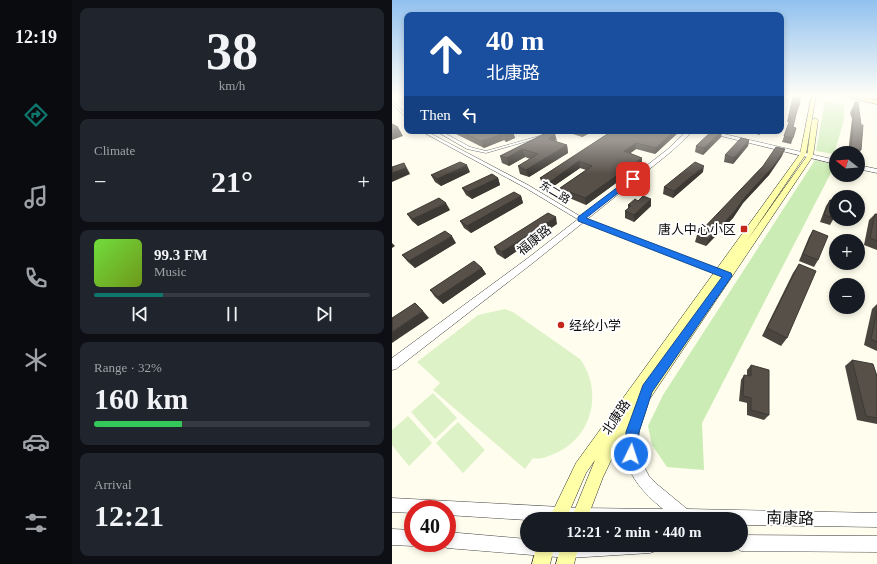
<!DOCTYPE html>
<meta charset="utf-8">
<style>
:root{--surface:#171b24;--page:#20242c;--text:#f1f3f6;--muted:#9ea1a6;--line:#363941;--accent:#0f766e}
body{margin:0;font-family:"Times New Roman","Noto Sans SC",serif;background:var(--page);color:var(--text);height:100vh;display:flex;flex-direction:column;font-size:15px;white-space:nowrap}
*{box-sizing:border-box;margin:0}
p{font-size:13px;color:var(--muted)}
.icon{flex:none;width:22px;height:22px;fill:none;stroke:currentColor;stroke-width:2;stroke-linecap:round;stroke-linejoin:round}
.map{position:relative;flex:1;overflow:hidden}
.sheet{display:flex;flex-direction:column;gap:8px;padding:8px;background:#0d0f14;width:320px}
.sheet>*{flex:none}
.top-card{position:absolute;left:12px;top:12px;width:380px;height:122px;border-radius:8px;box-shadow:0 2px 6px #0003;background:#1a4fa0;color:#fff;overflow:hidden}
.needle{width:26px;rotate:287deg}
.controls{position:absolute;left:437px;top:146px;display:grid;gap:8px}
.controls a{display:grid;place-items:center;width:36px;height:36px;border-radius:50%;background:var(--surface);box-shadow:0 2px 6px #0003;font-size:20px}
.speed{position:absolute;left:12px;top:500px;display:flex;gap:8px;font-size:20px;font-weight:700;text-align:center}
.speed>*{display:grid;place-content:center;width:52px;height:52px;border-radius:50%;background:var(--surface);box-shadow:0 2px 6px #0003;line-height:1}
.speed .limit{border:6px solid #d22;background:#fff;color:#111}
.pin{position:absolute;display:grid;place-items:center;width:34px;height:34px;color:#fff;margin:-17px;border-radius:8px;box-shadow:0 2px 6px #0006}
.me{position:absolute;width:44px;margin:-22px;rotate:4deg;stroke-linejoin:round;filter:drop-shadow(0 0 3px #0008)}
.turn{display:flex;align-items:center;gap:14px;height:84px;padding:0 16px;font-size:18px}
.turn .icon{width:52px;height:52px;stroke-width:2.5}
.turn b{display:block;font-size:28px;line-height:34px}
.then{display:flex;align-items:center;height:38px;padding:0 16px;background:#0003;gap:8px;font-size:15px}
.big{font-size:30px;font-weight:700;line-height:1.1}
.sheet .widget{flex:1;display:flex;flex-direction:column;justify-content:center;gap:6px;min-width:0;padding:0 14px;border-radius:8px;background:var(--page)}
.sheet .dial{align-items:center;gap:0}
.dial b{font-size:52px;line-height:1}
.song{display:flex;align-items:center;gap:12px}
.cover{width:48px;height:48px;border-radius:6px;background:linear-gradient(135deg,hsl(100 70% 55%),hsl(80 70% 35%))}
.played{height:4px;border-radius:2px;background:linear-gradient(90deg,var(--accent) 25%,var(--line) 25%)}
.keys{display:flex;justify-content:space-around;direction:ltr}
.heat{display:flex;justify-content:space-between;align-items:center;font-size:22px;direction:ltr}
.charge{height:6px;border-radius:3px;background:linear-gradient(90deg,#34c759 32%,var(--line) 0)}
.trip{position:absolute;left:128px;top:512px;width:228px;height:40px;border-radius:20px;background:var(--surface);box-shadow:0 2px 6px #0003;font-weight:700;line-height:40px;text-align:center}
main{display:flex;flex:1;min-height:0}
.tabs{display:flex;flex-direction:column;width:72px;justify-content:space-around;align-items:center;background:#090b0e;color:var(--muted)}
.tabs .icon{width:28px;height:28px}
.tabs .selected{color:var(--accent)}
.tabs b{font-size:18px;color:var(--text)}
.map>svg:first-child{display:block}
.green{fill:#cbecb4}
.pitch{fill:#def2c7}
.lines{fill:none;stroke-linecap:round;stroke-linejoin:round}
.trunk-tunnel{stroke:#dbd9cb;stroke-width:6;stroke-dasharray:6 3;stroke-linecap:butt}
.minor-casing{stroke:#404040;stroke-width:1}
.tertiary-casing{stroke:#404040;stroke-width:1}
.secondary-casing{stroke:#2f2f2f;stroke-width:1}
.primary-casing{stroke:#1e1e1e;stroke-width:1}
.minor{fill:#fff;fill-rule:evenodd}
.tertiary{fill:#fff;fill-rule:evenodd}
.secondary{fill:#ffffa8;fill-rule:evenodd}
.primary{fill:#ffea5d;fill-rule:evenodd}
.wall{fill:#4a453f}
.shaded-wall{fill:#3c3833}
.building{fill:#565049;stroke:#3c3833}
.route{fill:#1a73e8;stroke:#114b97}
.poi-dot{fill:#c6271c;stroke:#fff;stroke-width:1.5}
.labels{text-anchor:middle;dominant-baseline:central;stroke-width:4;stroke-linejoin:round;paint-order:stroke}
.far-street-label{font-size:11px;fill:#0d0d0d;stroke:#fff}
.poi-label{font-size:13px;fill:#0d0d0d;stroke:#fff;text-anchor:end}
.street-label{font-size:13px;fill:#0d0d0d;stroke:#fff}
.near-street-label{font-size:16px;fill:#0d0d0d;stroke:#fff}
</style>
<main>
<nav class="tabs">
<b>12:19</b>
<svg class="icon selected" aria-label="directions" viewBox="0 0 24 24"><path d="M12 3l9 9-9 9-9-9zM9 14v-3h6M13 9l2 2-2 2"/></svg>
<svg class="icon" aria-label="music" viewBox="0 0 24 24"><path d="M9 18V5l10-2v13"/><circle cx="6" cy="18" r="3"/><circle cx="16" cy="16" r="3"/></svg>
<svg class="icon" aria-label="phone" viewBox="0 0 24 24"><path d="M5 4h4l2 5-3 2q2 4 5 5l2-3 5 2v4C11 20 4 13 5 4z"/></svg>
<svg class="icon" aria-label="climate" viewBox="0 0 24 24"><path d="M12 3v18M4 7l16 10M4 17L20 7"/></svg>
<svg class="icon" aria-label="car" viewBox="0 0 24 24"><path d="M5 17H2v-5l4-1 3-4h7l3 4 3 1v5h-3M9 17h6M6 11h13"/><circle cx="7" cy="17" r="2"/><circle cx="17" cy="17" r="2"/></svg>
<svg class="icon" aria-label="filters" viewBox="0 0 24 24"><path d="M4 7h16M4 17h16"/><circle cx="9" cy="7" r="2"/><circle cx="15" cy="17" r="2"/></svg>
</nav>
<section class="sheet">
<div class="widget dial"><b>38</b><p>km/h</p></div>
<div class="widget"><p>Climate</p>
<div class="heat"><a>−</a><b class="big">21°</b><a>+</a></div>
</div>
<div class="widget">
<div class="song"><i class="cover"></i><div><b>99.3 FM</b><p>Music</p></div></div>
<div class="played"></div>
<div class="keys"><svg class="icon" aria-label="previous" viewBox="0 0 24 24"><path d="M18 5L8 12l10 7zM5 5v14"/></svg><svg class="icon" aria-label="pause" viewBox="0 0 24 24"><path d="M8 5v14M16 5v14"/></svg><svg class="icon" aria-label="next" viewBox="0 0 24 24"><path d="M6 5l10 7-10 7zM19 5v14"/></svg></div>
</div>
<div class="widget"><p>Range · 32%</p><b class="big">160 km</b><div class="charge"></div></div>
<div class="widget"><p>Arrival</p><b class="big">12:21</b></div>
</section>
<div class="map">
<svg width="485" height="564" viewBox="0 0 485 564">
<rect width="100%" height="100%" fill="#fffded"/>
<g class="green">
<path d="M433 101 452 105V120L442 154 424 151Z"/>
<path d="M423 160 443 165 310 423 312 470 275 467 260 445 256 426 271 395Z"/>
</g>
<g class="pitch">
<path d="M113 309 121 312 188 359C211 390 201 437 164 453 156 456 150 460 141 458L133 469 41 390 48 383 25 362 86 315Z"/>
<path d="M41 393 65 418 43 439 19 412Z"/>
<path d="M16 416 40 443 17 466 0 445V430Z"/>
<path d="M66 422 93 450 71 473 44 443Z"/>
</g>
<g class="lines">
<path class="trunk-tunnel" d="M460 95 485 100"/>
<defs>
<g id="minor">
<path d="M3 95H7L15 104V107Z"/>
<path d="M0 101 15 115V118L0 104Z"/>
<path d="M29 131H34L136 185 191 218 333 272 334 274 331 277 329 276 187 220 132 187Z"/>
<path d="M44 131H49L78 147 94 151 158 133 160 134 94 153 75 149Z"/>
</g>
<g id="tertiary">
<path d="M295 131H301L280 151 142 262 4 369 0 370V358L136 258 276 149Z"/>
<path d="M309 131H319L444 160V164Z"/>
<path d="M466 165 485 169V173L466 169Z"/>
<path d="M250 398 254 400 256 404 247 431 246 446 248 459 257 476 266 485 295 509 485 513V527L349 525V519L135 520 55 515V509H21V513L0 512V498L188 508 271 509C229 475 225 449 246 400Z"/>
<path d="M0 529 21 530V543H26L21 546 0 545Z"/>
<path d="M55 532 135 539V545H266L264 551 258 553 177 558 55 548 50 545 49 543H55Z"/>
<path d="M349 535 485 536V552L349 551 344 548 342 545H349Z"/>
</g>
<g id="secondary">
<path d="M420 95H424L414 154 354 242 415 156 420 120 423 118 426 120 421 156 226 446 211 477 195 519H179L203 460 194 473 174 519H157L184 463 408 154Z"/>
<path d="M145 545H163L158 564H140Z"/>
<path d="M169 545H187L182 564H164Z"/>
</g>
<path id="primary" d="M446 95H456L485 100V104Z"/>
</defs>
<use href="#minor" class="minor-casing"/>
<use href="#tertiary" class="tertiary-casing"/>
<use href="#secondary" class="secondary-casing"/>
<use href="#primary" class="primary-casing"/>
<use href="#minor" class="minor"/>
<use href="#tertiary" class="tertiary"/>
<use href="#secondary" class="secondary"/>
<use href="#primary" class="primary"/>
</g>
<g class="wall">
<path d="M401 95H409L407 106 405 112 404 111 401 127V138L399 144 390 142 397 122H395Z"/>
<path d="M463 102 469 150 466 154V153H456L460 119 458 113Z"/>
<path d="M58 131H120L123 138 114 142 112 140 92 148Z"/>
<path d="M181 131H202L190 137 181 134Z"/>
<path d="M220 131H288L263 154 244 149 238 153 250 158V164L194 205 170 195 168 188 194 170 188 168 159 188 150 184 148 178Z"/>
<path d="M320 131H334L333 133 330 132 329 137 311 155 303 152 304 146Z"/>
<path d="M361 131H369L368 135 360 133Z"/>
<path d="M156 132 164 142 175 145 176 153 137 177 128 174 126 166 138 159 133 157 117 166 110 163 108 156Z"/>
<path d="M357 140 356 146 341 164 332 162 333 155Z"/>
<path d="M390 156 377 175 351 203 341 218 314 246 303 242 305 235Z"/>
<path d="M78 172 49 186 43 182 39 175Z"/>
<path d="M311 172 281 198 271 194 272 187Z"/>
<path d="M106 178 108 185 80 199 74 195 70 188Z"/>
<path d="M129 196 131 203 79 233 72 228 68 221Z"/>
<path d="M259 199V206L242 222 233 218V211L236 209V205L246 201Z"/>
<path d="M438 200 442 218 438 225 428 222 434 206Z"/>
<path d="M58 210 26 226 20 221 15 214Z"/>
<path d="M483 214H485V250L472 245 477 220Z"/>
<path d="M165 224 113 259 105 254 102 247Z"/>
<path d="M421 230 426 260 422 267 407 261 417 237Z"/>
<path d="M64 243 23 268 16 262 10 255Z"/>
<path d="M407 264 395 338 389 346 370 336 401 273Z"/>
<path d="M90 268 94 274 51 304 43 297 38 290Z"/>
<path d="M485 304V351L472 345 480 309Z"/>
<path d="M460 360 485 376V424L465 420 453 366Z"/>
<path d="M359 365 377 415 372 420 355 415V403L347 401 349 380 352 375 355 376V370Z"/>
</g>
<g class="shaded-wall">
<path d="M6 127 11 136 0 140V130Z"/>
<path d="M121 131 123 138 114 142 112 135Z"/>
<path d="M190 131H202L190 137Z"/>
<path d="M282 131H288L263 154 264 148Z"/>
<path d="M330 131 329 137 311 155 312 148Z"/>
<path d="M110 134 112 140 92 148 89 141Z"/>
<path d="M163 134 165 141 156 139Z"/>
<path d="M357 140 356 146 341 164 342 158Z"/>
<path d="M244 143V149L232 158V151Z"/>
<path d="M175 145 176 153 137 177 134 170Z"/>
<path d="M130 149 133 157 117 166 115 158Z"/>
<path d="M393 149 390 156 377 175 351 203 341 218 314 246 316 240 354 196Z"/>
<path d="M250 158V164L194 205 193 198Z"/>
<path d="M187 161 188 168 159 188 158 182Z"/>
<path d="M12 163 16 170 18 174 0 182V173Z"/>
<path d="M75 165 78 172 49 186 45 179Z"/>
<path d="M312 166 311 172 281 198 282 191Z"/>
<path d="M106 178 108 185 80 199 76 192Z"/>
<path d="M129 196 131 203 79 233 75 226Z"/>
<path d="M259 199V206L242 222V215Z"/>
<path d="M54 203 58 210 26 226 21 219Z"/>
<path d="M164 217 165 224 113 259 110 252Z"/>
<path d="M60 236 64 243 23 268 17 261Z"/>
<path d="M0 243 3 246 0 248Z"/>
<path d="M90 268 94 274 51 304 46 297Z"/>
<path d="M31 311 37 318 0 343V332Z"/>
</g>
<g class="building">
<path d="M402 95H409L407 106H406L401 127 404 128 401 138 392 136 399 117 397 116Z"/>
<path d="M463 102H466L469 125H471L469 150 459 148 462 114 461 108H463Z"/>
<path d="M0 124 6 127 0 130Z"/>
<path d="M68 131H121L112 135 110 134 89 141Z"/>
<path d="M220 131H282L264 148 244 143 232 151 250 158 193 198 168 188 200 166 187 161 158 182 148 178Z"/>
<path d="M320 131H330L312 148 304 146Z"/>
<path d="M156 132 163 134 156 139 175 145 134 170 126 166 146 154 130 149 115 158 108 156Z"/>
<path d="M349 138 357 140 342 158 333 155Z"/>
<path d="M384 147 393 149 380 168 354 196 343 211 316 240 305 235 371 166Z"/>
<path d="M68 162 75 165 45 179 39 175Z"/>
<path d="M303 162 312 166 282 191 272 187Z"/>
<path d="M12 163 14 168 0 173V167Z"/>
<path d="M100 174 106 178 76 192 70 188Z"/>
<path d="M122 192 129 196 75 226 68 221Z"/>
<path d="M251 196 259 199 242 215 233 211 239 206 236 205 243 199 246 201Z"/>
<path d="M47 198 54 203 21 219 15 214Z"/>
<path d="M438 200 444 201V214L442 218 432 215Z"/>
<path d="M156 213 164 217 110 252 102 247Z"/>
<path d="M483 214H485V241L478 238Z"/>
<path d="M421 230 436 236 426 260 411 254Z"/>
<path d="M53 231 60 236 17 261 10 255Z"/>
<path d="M82 261 90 268 46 297 38 290Z"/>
<path d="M407 264 424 271 395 338 375 328Z"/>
<path d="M23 303 31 311 0 332V318Z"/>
<path d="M485 311V342L479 339Z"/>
<path d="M460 360 481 364 485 376V418L474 416Z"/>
<path d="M359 365 377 370V415L359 410V398L351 396 352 375 359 376Z"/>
</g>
<linearGradient id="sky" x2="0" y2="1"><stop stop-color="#91c1ef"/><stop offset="0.55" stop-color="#fffef7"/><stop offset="1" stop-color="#fffef7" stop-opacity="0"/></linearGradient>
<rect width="485" height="174" fill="url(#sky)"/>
<path class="route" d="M239 177 244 179 194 218 339 273 340 276 260 392 247 432 244 459 239 461 235 459 233 454 234 432 251 385 330 277 186 221V217Z"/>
<g class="poi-dot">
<rect x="348" y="225" width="8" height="8" rx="2"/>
<circle cx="169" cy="325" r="4"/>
</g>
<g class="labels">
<g class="far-street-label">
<text transform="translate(163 192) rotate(31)">东二路</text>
</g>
<g class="poi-label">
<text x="344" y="229">唐人中心小区</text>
<text x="177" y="325" text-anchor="start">经纶小学</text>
</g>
<g class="street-label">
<text transform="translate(142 240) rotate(-39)">福康路</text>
<text transform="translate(224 417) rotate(-56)">北康路</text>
</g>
<g class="near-street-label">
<text transform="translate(398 518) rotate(1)">南康路</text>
</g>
</g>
</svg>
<div class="controls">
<a><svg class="needle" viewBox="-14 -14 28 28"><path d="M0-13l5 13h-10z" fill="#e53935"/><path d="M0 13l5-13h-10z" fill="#9ea1a6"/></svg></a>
<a><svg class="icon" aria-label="search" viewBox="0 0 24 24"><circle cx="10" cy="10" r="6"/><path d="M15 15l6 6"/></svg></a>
<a>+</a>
<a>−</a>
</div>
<div class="speed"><div class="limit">40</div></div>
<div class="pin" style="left:241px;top:179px;background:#d93025"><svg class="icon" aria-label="arrive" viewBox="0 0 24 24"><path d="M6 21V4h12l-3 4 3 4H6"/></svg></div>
<svg class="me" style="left:239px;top:454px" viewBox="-20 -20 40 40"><circle r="17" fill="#1a73e8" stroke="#fff" stroke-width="3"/><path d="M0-11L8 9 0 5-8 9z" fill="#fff"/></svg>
<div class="trip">12:21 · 2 min · 440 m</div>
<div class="top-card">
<div class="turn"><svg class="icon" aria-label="ahead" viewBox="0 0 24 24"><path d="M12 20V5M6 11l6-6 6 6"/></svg><div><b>40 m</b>北康路</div></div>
<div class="then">Then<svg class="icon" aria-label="left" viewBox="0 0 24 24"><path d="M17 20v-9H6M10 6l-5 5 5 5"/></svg></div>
</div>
</div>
</main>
